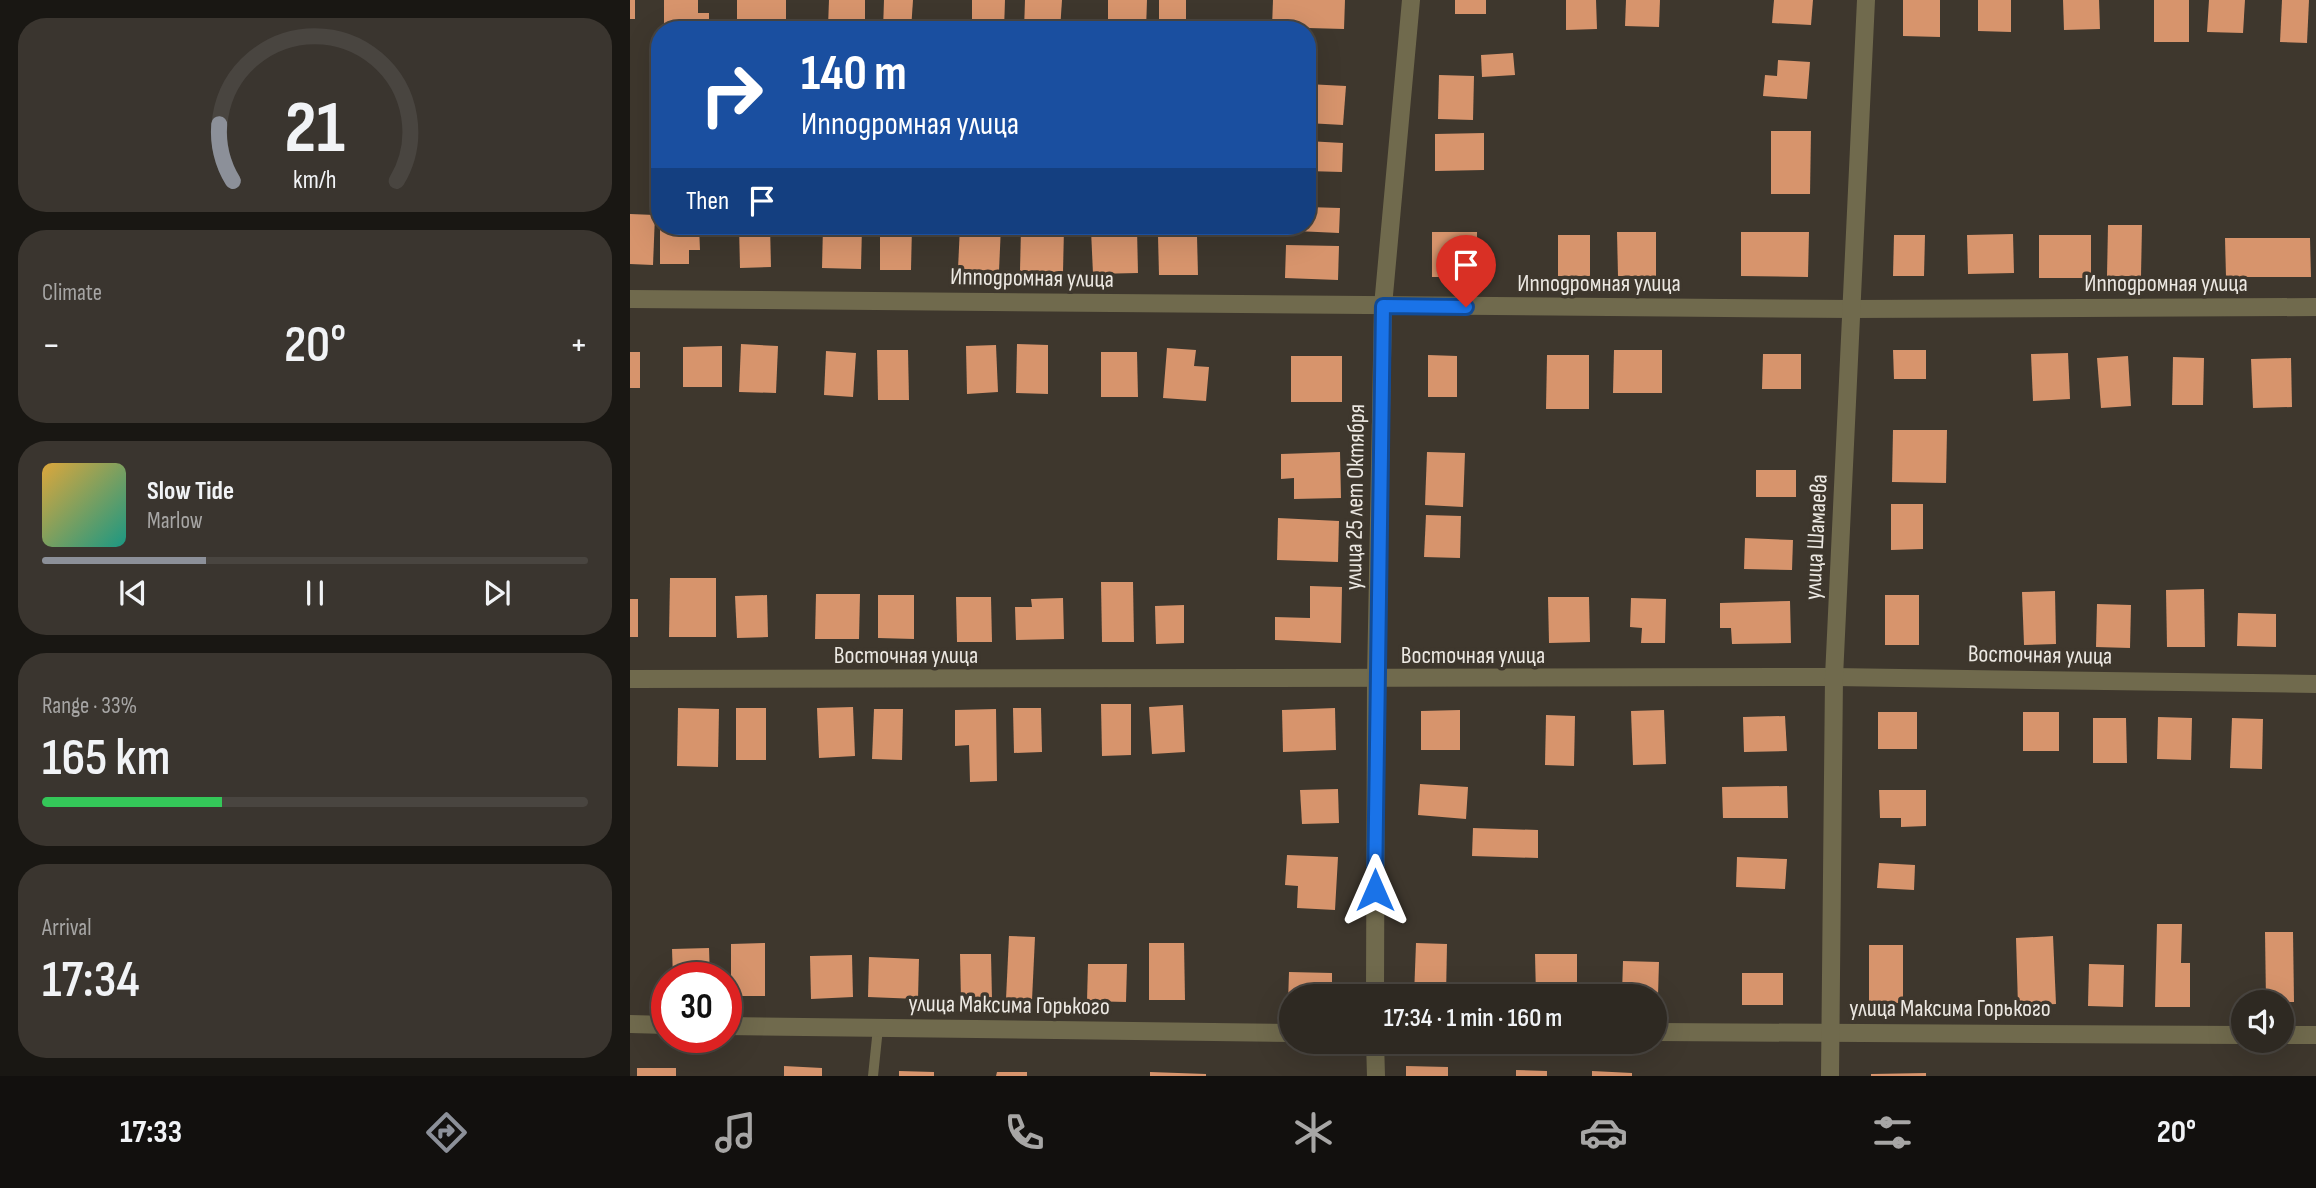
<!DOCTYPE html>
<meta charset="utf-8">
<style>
:root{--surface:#2e2922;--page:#3a352f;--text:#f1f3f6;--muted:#a7a6a5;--line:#494540;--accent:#8c9099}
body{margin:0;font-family:"Sofia Sans Condensed",sans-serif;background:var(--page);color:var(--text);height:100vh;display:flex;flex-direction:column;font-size:26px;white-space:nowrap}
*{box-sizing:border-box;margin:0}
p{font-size:23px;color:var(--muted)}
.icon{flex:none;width:38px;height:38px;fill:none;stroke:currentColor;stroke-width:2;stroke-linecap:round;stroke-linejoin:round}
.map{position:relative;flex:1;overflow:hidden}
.drawer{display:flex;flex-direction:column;gap:18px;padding:18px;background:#191713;width:630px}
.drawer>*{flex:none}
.guide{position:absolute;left:21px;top:21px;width:665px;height:214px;border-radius:28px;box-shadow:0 7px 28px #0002,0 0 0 2px var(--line);background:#1a4fa0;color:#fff;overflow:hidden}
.controls{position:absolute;left:1601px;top:990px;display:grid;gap:14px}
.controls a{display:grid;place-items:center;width:63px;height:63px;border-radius:50%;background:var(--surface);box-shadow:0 7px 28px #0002,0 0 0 2px var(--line);font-size:35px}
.speed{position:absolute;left:21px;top:962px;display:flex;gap:14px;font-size:35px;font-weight:700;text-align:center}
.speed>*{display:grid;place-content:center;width:91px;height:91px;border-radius:50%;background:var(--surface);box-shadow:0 7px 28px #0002,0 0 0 2px var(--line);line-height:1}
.speed .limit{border:10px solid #d22;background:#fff;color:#111}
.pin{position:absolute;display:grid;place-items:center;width:60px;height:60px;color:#fff;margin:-72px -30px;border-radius:50% 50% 50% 0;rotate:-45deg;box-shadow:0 0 7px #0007}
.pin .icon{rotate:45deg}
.me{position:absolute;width:77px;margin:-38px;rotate:0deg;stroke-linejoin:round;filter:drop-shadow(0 0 5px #0008)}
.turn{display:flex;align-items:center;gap:24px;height:147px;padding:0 35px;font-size:32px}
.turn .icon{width:91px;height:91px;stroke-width:2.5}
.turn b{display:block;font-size:49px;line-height:60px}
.then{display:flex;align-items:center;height:66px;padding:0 35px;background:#0003;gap:14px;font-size:26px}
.big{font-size:52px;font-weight:600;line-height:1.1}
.drawer .widget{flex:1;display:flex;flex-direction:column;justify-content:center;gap:10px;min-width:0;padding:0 24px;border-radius:28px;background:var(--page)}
.drawer .dial{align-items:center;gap:0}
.dial svg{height:182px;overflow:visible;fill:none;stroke:var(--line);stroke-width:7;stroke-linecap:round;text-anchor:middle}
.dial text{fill:var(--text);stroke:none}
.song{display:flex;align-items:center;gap:21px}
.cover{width:84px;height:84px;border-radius:10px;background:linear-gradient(135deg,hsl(40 70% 55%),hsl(170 70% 35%))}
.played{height:7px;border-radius:4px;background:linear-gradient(90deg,var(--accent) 30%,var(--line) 30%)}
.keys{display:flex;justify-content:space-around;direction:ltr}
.heat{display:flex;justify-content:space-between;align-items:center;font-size:38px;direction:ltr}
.charge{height:10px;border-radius:5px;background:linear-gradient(90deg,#34c759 33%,var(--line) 0)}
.trip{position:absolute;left:649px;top:984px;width:388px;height:70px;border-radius:35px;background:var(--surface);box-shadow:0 7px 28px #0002,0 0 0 2px var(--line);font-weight:600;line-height:70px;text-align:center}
.menu{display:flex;height:112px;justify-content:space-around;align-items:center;background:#12100e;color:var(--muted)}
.menu .icon{width:49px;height:49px}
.menu .active{color:var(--accent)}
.menu b{font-size:32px;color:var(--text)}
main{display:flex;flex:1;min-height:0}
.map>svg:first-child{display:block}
.building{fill:#d7946c}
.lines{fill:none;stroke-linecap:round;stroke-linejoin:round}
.service{stroke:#706a4d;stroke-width:10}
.minor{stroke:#706a4d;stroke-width:18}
.route-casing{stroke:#114b97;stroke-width:18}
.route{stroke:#1a73e8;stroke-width:12}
.labels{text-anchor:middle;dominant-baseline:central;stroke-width:7;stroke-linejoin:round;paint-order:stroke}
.street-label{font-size:24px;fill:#ece8e2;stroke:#3e372d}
</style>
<main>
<section class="drawer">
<div class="widget dial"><svg viewBox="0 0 100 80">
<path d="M14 69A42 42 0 1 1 86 69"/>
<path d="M14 69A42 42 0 0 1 8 44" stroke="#8c9099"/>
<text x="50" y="56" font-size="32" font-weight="700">21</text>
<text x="50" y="72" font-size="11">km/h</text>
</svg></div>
<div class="widget"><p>Climate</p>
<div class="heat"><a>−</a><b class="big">20°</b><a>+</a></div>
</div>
<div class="widget">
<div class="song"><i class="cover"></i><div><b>Slow Tide</b><p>Marlow</p></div></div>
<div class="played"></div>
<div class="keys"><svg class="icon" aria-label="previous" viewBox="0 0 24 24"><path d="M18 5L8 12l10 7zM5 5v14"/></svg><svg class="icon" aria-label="pause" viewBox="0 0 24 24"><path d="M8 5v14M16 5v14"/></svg><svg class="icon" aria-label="next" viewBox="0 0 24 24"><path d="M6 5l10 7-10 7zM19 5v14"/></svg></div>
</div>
<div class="widget"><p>Range · 33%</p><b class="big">165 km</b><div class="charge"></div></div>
<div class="widget"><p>Arrival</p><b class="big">17:34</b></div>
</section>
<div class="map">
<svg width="1686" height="1076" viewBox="0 0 1686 1076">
<rect width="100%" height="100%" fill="#3e372d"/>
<g class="building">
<rect x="0" y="0" width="5" height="19"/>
<path d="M34 0H68V13H79V30H34Z"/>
<rect x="107" y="0" width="49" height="25"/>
<path d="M199 0H235V28L198 27Z"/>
<path d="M254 0H283L281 30H253Z"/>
<path d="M342 0H375L374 30H342Z"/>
<path d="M395 0H432L430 30H394Z"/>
<path d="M478 0H517L516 30H478Z"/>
<rect x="529" y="0" width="27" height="28"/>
<path d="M643 0H715L714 29 642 27Z"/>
<rect x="825" y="0" width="31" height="14"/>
<path d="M936 0H966L967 29 936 30Z"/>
<path d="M996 0H1030L1029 27 995 26Z"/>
<path d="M1144 0H1183L1181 25 1142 23Z"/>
<path d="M1273 0H1310V37L1273 36Z"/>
<path d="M1348 0H1381V32L1348 31Z"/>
<path d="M1433 0H1469L1470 29 1434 30Z"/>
<rect x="1524" y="0" width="35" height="42"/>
<path d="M1579 0H1615L1613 33 1577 32Z"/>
<path d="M1652 0H1679L1677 43 1650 42Z"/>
<path d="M883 53 885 75 852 77 851 55Z"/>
<path d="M1148 60 1180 62 1177 99 1133 96 1135 75 1147 76Z"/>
<path d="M809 75 844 76 843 120 808 119Z"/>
<path d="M677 84 716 86 713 125 677 123Z"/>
<path d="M1141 131H1181L1180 194H1141Z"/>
<path d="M854 133V170L805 171V134Z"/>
<path d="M677 141 713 143 712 172 677 171Z"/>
<path d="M677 207 710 208 709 233 666 231V226H677Z"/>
<path d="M0 214 25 215 23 265 0 264Z"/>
<path d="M1478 225H1512L1511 276H1477Z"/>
<path d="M30 226H69L70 250H59V264H30Z"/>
<path d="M109 226H140L141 267 110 268Z"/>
<path d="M232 226 231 269 192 268 193 227Z"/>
<path d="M250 226H282L281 270H250Z"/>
<path d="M330 226H371L369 271 328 269Z"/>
<path d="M391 228H434L433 272 390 271Z"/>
<path d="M507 229 508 273 463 274 461 230Z"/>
<rect x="802" y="232" width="45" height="45"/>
<path d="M987 232H1026V276H988Z"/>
<path d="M1111 232H1179L1178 277 1111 276Z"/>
<path d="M1383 234 1384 273 1338 274 1337 235Z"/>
<rect x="928" y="235" width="32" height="41"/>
<path d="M1264 235H1295L1294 276H1263Z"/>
<rect x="1409" y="235" width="52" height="43"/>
<path d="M528 236H567L568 275H529Z"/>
<path d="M1595 238H1680L1681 277H1596Z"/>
<path d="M656 245 709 246 708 280 655 278Z"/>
<path d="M111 344 148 346 146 393 109 392Z"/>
<path d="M387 344 418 345V394L386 393Z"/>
<path d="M366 345 368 392 337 394 336 346Z"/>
<path d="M92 346V387H53V347Z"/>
<path d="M537 348 566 350 564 366 579 367 576 401 533 398Z"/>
<path d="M247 350H278L279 400H248Z"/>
<path d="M984 350H1032V393H983Z"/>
<path d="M1263 350H1296V379H1264Z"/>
<path d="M196 351 226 353 223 397 194 395Z"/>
<rect x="0" y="352" width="10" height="36"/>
<path d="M471 352H507L508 397H471Z"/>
<path d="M1438 353 1440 399 1403 401 1401 354Z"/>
<path d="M1133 354H1171V389H1132Z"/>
<path d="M798 355 827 356V397H798Z"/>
<path d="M917 355H959V409H916Z"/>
<rect x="661" y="356" width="51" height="46"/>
<path d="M1498 356 1501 406 1471 408 1467 358Z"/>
<path d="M1543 357 1574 358 1573 405H1542Z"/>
<path d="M1661 358 1662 407 1623 408 1621 359Z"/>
<path d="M1263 430H1317L1316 483 1262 482Z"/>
<path d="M710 452 711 498 664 499V478L651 479V454Z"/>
<path d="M797 452 835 453 833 507 795 505Z"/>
<rect x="1126" y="470" width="40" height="27"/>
<path d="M1261 504H1293V549L1261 550Z"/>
<path d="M796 515 831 516 830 558 794 557Z"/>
<path d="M648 518 709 521 708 562 647 560Z"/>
<path d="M1115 538 1163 540 1162 570 1114 569Z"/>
<path d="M40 578H86V637H39Z"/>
<path d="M471 582H503L504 642H472Z"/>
<path d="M680 586 712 587 711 643 645 640V617L680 618Z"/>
<path d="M1574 589 1575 647H1537L1536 590Z"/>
<path d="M1425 591 1426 644 1394 645 1392 592Z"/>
<path d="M186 594H230L229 639H185Z"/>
<path d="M137 595 138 637 107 638 105 596Z"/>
<path d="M248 595H284V639L248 638Z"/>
<rect x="1255" y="595" width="34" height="50"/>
<path d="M326 597H361L362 642H327Z"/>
<path d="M918 597H959L960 642 919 643Z"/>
<path d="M433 598 434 639 386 640 385 607H402L401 599Z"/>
<path d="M1001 598 1036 599 1035 643H1011L1012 628 1000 627Z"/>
<rect x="0" y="599" width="8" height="38"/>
<path d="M1160 601 1161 643 1102 644 1101 628H1090V603Z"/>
<path d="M1467 604 1501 605 1500 648 1466 647Z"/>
<path d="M554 605V643L526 644 525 606Z"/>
<path d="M1608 613 1646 614V647L1607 646Z"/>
<path d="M471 704H501V755L472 756Z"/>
<path d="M553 705 555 752 522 754 519 707Z"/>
<path d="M223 707 225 756 189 758 187 708Z"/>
<path d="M48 708 89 709 88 767 47 766Z"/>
<rect x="106" y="708" width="30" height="52"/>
<path d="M383 708H411L412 752 384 753Z"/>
<path d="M705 708 706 750 653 752 652 710Z"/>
<path d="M244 709H273L272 760 242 759Z"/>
<path d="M366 709 367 781 340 782 339 745 325 746V710Z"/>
<path d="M830 710V750H791V711Z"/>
<path d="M1034 710 1036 764 1003 765 1001 711Z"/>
<rect x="1248" y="712" width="39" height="37"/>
<rect x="1393" y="712" width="36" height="39"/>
<path d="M916 715 945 716 944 766 915 765Z"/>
<path d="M1155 716 1157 751 1114 752 1113 717Z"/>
<path d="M1528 717 1562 718 1561 760 1527 759Z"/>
<path d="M1463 718H1496L1497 763H1463Z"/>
<path d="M1602 718 1633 719 1632 769 1600 768Z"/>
<path d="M790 784 838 787 836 819 788 815Z"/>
<path d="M1157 786 1158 818H1093L1092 787Z"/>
<path d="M708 789 709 823 672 824 670 790Z"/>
<path d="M1249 790H1296V826L1271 827V818H1250Z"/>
<path d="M843 828 908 830V858L842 856Z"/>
<path d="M657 855 708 857 705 910 667 908 668 886 655 885Z"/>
<path d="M1107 857 1157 859 1155 889 1106 887Z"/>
<path d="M1249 863 1285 865 1284 890 1247 888Z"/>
<path d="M1527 924H1552L1551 963H1560V1007H1525Z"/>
<path d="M1635 932H1663L1664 1002H1636Z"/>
<path d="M379 936 405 937 402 1000 376 999Z"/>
<path d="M1423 936 1426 1004 1388 1006 1386 938Z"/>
<path d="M135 943V996H101V944Z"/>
<path d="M519 943H554L555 1000H519Z"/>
<path d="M786 943 817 944 816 996H784Z"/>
<rect x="1239" y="945" width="34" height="58"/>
<path d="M79 948 80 978H43L42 949Z"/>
<path d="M330 954H361L362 999 331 1000Z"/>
<path d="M905 954H947V996H906Z"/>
<path d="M222 955 223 997 181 999 180 956Z"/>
<path d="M239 957 289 959 288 999 238 997Z"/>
<path d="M993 961 1029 962 1028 996 992 994Z"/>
<path d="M458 964H497L496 1002 457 1001Z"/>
<path d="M1459 964 1494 965 1493 1007 1458 1006Z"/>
<path d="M659 972 702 973V996H662V1003H658Z"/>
<rect x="1112" y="973" width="41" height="32"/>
<path d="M154 1066 192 1068V1076H154Z"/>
<path d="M776 1066 818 1067V1076H776Z"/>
<rect x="7" y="1068" width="39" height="8"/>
<path d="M886 1070 917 1071V1076H886Z"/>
<path d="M269 1071 304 1072V1076H269Z"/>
<path d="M962 1071 1002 1073V1076H962Z"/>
<path d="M367 1072H397V1076H366Z"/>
<path d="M520 1072 576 1074V1076H520Z"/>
<path d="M1296 1073V1076H1241V1074Z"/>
</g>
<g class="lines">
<path class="service" d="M243 1076 248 1028"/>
<g class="minor">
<path d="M0 299 1222 309 1686 307"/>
<path d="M0 679 1204 677 1686 684"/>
<path d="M745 996 746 680 753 306 781 0"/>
<path d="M0 1024 37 1025"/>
<path d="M96 1026 662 1033"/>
<path d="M1026 1032 1614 1035"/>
<path d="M1652 1035H1686"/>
<path d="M745 1041 746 1076"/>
<path d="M1200 1076 1204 677 1236 0"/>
</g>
</g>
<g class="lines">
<defs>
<path id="route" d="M745 890 753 306 836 307"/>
</defs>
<use href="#route" class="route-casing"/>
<use href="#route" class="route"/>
</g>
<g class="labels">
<g class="street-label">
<text transform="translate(402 278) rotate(1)">Ипподромная улица</text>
<text x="969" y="283">Ипподромная улица</text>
<text x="1536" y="283">Ипподромная улица</text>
<text transform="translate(725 497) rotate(-89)">улица 25 лет Октября</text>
<text transform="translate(1186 537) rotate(-87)">улица Шамаева</text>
<text x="276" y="655">Восточная улица</text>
<text x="843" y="655">Восточная улица</text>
<text transform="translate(1410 655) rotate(1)">Восточная улица</text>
<text transform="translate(379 1005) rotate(1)">улица Максима Горького</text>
<text x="1320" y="1008">улица Максима Горького</text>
</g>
</g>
</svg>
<div class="controls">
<a><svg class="icon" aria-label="sound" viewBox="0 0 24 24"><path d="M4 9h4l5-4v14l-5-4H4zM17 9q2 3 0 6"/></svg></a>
</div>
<div class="speed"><div class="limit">30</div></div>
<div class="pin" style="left:836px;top:307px;background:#d93025"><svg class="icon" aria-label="arrive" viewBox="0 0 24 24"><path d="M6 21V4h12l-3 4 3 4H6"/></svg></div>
<svg class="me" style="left:745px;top:890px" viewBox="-20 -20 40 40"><path d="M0-17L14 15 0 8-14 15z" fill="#1a73e8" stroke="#fff" stroke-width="4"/></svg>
<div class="trip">17:34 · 1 min · 160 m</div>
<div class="guide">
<div class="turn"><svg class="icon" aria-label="right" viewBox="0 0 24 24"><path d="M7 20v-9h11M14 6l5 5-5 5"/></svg><div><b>140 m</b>Ипподромная улица</div></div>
<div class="then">Then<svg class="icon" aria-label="arrive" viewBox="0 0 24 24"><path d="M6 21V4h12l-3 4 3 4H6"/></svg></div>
</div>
</div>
</main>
<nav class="menu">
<b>17:33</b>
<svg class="icon active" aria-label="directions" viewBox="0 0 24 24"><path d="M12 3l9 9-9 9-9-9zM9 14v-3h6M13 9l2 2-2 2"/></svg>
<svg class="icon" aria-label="music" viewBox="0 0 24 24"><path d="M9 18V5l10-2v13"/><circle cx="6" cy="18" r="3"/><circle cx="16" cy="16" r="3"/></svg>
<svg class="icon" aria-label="phone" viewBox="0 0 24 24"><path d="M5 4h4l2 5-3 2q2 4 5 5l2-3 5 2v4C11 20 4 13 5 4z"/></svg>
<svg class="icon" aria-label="climate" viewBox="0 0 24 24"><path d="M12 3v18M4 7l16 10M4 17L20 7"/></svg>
<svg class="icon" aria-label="car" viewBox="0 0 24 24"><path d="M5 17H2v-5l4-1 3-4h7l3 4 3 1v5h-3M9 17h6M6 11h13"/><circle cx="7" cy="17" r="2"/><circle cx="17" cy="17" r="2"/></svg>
<svg class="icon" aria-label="filters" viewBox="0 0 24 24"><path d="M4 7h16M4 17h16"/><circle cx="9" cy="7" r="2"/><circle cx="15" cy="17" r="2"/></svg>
<b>20°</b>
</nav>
